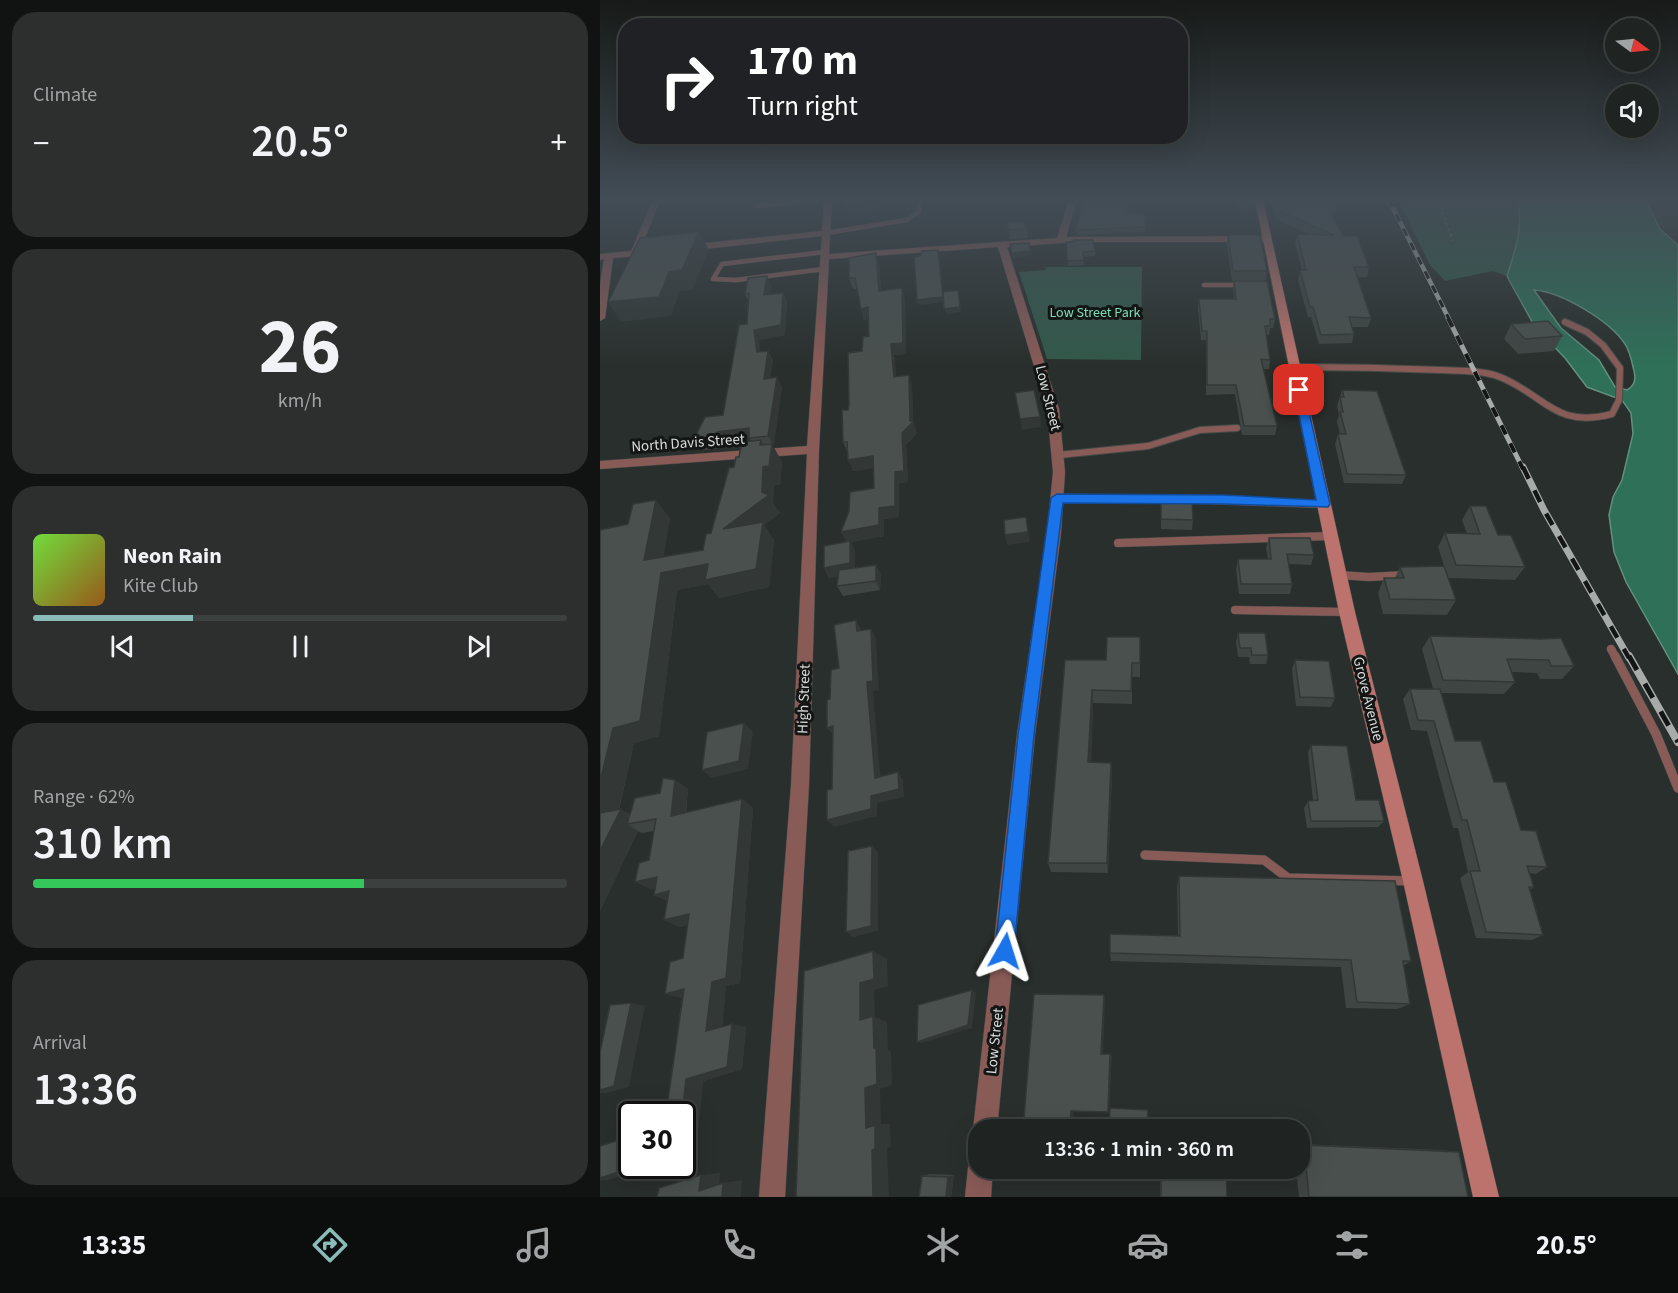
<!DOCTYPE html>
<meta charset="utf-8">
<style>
:root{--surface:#1f2321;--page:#2c2f2e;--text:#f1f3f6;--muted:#a1a4a5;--line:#3c403f;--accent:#8bbbb9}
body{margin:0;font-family:"Source Sans 3",sans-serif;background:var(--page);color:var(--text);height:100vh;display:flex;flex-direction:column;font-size:22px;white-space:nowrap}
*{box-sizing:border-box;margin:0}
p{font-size:20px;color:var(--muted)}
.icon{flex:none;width:33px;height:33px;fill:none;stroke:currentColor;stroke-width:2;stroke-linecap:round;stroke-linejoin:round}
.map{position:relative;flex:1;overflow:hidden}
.panel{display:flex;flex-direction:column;gap:12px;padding:12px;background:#111312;width:600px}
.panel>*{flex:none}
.hud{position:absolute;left:18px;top:18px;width:570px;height:126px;border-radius:24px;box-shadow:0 6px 24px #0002,0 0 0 2px var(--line);background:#202124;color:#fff;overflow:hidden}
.needle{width:39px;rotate:105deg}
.fabs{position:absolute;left:1005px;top:18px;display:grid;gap:12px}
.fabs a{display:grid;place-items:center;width:54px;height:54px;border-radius:50%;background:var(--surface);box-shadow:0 6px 24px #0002,0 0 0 2px var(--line);font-size:30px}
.speed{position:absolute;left:18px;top:1101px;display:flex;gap:12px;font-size:30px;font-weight:700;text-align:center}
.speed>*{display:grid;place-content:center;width:78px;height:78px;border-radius:50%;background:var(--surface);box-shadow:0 6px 24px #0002,0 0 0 2px var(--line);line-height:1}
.speed .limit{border:3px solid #111;border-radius:9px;background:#fff;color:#111}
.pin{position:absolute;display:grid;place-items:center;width:51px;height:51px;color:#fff;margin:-26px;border-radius:12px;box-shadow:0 3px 9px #0006}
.me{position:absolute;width:66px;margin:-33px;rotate:6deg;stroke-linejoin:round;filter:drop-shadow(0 0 4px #0008)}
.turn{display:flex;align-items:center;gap:21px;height:126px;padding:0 30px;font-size:27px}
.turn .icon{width:78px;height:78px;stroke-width:2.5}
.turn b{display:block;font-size:42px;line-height:51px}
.big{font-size:45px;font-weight:600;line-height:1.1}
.panel .card{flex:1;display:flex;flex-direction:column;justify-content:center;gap:9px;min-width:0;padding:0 21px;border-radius:24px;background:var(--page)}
.panel .dial{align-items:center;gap:0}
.dial b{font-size:78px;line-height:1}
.song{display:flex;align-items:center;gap:18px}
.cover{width:72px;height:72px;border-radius:9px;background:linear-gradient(135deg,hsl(100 70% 55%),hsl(30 70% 35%))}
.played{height:6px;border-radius:3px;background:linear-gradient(90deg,var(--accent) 30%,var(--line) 30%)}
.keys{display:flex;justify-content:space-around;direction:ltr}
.heat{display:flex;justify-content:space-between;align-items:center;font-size:33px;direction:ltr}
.charge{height:9px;border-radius:4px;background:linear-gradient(90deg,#34c759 62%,var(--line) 0)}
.trip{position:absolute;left:368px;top:1119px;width:342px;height:60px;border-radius:24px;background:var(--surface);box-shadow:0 6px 24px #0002,0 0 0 2px var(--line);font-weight:600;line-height:60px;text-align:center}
.menu{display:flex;height:96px;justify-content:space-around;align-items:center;background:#0c0e0d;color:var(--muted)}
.menu .icon{width:42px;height:42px}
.menu .active{color:var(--accent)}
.menu b{font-size:27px;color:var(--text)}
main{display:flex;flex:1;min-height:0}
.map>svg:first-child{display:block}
.built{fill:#2e3a35}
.green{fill:#32594a}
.water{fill:#2e7058;stroke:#61907f;stroke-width:1.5;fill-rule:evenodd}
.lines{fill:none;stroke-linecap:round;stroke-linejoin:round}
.lane-far3-casing{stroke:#454b48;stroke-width:5}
.lane-far2-casing{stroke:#454b48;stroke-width:8}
.lane-far1-casing{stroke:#454b48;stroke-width:9}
.lane-casing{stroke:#454b48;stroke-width:10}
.street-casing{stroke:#454b48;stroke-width:1}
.secondary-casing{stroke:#454b48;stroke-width:1}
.path{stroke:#717774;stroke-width:1.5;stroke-dasharray:3 3;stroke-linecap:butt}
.lane-far3{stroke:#895b57;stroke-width:4.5}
.lane-far2{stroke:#895b57;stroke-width:6}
.lane-far1{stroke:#895b57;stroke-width:8}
.lane{stroke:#895b57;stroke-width:9}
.street{fill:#895b57;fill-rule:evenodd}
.secondary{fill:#bc736d;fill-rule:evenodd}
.rail-far3-casing{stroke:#a7aba9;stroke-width:4.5}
.rail-far2-casing{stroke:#a7aba9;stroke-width:5}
.rail-far1-casing{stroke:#a7aba9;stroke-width:7}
.rail-casing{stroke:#a7aba9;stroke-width:8}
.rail-far3{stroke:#141615;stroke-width:3;stroke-dasharray:8;stroke-linecap:butt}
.rail-far2{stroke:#141615;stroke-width:4;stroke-dasharray:10;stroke-linecap:butt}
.rail-far1{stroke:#141615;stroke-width:4.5;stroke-dasharray:13;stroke-linecap:butt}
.rail{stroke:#141615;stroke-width:5;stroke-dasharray:16;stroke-linecap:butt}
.wall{fill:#3f4542}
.shaded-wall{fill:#333836}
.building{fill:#49504d;stroke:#333836;stroke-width:1.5}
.route{fill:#1a73e8;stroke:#114b97;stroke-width:1.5}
.labels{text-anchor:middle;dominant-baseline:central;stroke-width:6;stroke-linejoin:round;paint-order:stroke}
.far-park-label{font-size:14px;fill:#7cdcb7;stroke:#141615}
.street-label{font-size:15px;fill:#d7dbd9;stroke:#141615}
</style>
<main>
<section class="panel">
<div class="card"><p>Climate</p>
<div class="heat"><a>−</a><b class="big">20.5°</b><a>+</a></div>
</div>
<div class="card dial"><b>26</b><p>km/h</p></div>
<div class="card">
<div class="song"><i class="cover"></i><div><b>Neon Rain</b><p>Kite Club</p></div></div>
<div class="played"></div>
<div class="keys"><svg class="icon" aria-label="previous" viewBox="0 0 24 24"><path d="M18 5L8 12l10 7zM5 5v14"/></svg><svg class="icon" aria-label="pause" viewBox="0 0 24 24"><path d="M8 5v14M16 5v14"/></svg><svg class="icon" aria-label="next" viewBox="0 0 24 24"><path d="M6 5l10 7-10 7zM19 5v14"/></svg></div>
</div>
<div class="card"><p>Range · 62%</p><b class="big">310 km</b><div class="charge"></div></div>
<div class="card"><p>Arrival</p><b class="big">13:36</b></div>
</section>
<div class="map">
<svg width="1078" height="1197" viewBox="0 0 1078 1197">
<rect width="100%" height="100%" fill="#292f2c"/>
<path class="built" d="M1046 200H1078V245L1060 229Z"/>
<g class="green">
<path d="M798 200H917C924 227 915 251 907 276L893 271 845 281 830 265Z"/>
<path d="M445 267H542L541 360 447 359 419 272 446 270Z"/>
</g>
<path class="water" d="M917 200H1046L1060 229 1078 245V674L1026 582 1014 552 1009 515 1013 497 1022 480 1033 434 1031 413 1022 400 987 387 965 358 935 327 909 280 907 276C915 251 924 227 917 200ZM934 290C962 292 1010 321 1025 344 1030 351 1032 362 1034 371 1036 379 1035 386 1027 390L1015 387 999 360 961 328Z"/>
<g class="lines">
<defs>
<g id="lane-far3">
<path d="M158 206 217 200"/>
<path d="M226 233 307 220 319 212V200"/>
<path d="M224 269 136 280 113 279 122 264 225 252"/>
<path d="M604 285H642"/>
</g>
<g id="lane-far2">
<path d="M694 367C743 367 792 368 841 370 860 371 881 370 900 377 945 395 955 429 1012 414L1019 400 1020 368 1003 345 987 332 965 322"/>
<path d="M459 455 548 446 600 430 637 428"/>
</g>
<g id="lane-far1">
<path d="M457 498 569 499"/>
<path d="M584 499 723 504"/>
<path d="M518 543 730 536"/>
<path d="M739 575 769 577 806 575"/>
<path d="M635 610 747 612"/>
<path d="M1011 649 1016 658"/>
</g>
<g id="lane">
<path d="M1015 656 1056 734 1078 788"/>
<path d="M545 855 664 860 688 878 813 881"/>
</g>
<g id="street">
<path d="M53 200 60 201 40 250 51 249 55 252 51 255 13 258 5 318 0 321V285L4 259 0 260V254L31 251Z"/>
<path d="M224 200H232L229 254 457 238 469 200H477L466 237 666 236 670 239 666 242H476L407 247 459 409 465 472 461 533 435 735 397 1130H378V1139L373 1130 417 735 447 533 453 472 447 409 398 247 229 259 219 450 209 785 185 1197H159L191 785 207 454 0 469V461L207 446 222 236 86 251 82 248 86 245 222 231Z"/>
<path d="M378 1157V1168H393L391 1197H365L368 1168 372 1159Z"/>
</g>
<path id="secondary" d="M655 200H663L755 612 823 881 899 1197H873L803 881 739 612Z"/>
</defs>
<use href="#lane-far3" class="lane-far3-casing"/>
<use href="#lane-far2" class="lane-far2-casing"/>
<use href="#lane-far1" class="lane-far1-casing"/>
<use href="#lane" class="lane-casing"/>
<use href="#street" class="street-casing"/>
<use href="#secondary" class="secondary-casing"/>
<path class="path" d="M838 200 853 241"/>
<use href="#lane-far3" class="lane-far3"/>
<use href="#lane-far2" class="lane-far2"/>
<use href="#lane-far1" class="lane-far1"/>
<use href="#lane" class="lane"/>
<use href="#street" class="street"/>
<use href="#secondary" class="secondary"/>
<defs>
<path id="rail-far3" d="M789 200 849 319"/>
<path id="rail-far2" d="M848 318 923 469"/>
<path id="rail-far1" d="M923 467 944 510 1029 658"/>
<path id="rail" d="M1029 656 1078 742"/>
</defs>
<use href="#rail-far3" class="rail-far3-casing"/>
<use href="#rail-far2" class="rail-far2-casing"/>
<use href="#rail-far1" class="rail-far1-casing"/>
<use href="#rail" class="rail-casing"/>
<use href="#rail-far3" class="rail-far3"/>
<use href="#rail-far2" class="rail-far2"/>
<use href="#rail-far1" class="rail-far1"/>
<use href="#rail" class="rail"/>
</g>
<g class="wall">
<path d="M484 200H529L528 213 545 214V232L477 235 476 230Z"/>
<path d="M626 200H654L653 209H637L636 205H629V201H626Z"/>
<path d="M670 200H736L738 204 736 213H731L743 236 769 267 767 277H757L771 318 768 327H752L754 334 752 343 719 344 711 317H708L698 280 700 270H702L695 244 697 234 710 235 676 219Z"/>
<path d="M407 222 427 228 428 238 410 239Z"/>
<path d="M628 235 667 271 666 281H632L627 244Z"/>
<path d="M466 242 495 251V256L483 257 484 265 468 266Z"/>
<path d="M279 264 281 291 305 299 306 354 294 355 296 377 312 386 313 422 317 433 306 445 308 482 299 483V517L284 519V536L251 542 255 551V568L281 574 280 590 243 596 237 586 238 576 229 578 224 568 247 542 241 532 274 488 273 468 253 471 247 451 243 442 248 410 262 351 269 336 268 319 264 320 257 289H253L249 278Z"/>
<path d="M634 281 675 319 673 328H670L669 335H666L670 360 669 369H663L677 426 675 435H642L635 394 606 395V340H601L598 308 599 299H634L633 290Z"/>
<path d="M171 285 170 294 183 293 187 302 185 335 159 340 160 352 168 351 173 360 170 378 182 387 173 446 182 462 180 485H174L173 503 180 513 164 525 174 540 169 587 119 598 108 584 77 590 59 736 34 743 19 810 30 814 60 793 75 780 88 789 86 813 142 799 153 808 140 983 126 986 122 1026 146 1027 142 1069 103 1081 96 1150 82 1155V1114L67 1107 82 998H81L83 958 88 925 80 927 64 920 67 901 54 895 55 888 50 889 49 860 54 831 42 833 38 831 0 911V531L70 518 63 557 103 550 111 533 134 467 139 457 151 441 149 438 123 442 121 448 103 450 97 440 98 437 96 435 123 415 147 324 148 301 145 294Z"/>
<path d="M911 324 962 336 954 351 918 354 904 339Z"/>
<path d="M742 390 806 475 802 484 744 483 735 444 738 434H740L737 422 739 415 737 406Z"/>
<path d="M561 497 593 520 592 530 561 529Z"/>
<path d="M870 506 898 535 925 567 915 580 848 578 856 600 847 615 783 614 778 593 784 578H795L800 567 844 566 838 547 845 533 867 534 862 520Z"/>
<path d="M669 538 714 555 711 565 689 564 692 584 690 594H639L636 569 638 559H668L666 548Z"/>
<path d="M638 633 668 655 666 664H650L649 657H638L636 642Z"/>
<path d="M830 636 940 639 974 666 962 679H940L937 673 912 672 915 682 904 694 841 693 855 741 894 782 921 830 947 867 936 874 929 873 934 887 930 890 943 935 932 940 876 938 860 878 868 872 858 828H853L827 731 811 730 803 699 810 689H833L822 649Z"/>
<path d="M540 637V677H532V704L493 703 491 762 511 763 512 774 508 873 451 872 448 863 465 660H506Z"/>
<path d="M695 660 735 698 731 707 696 706 692 669Z"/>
<path d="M711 745 756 800 784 821 778 827 707 828 704 808 708 801 713 800 708 753Z"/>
<path d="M579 876 811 961 803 966 810 1004 797 1009 746 1008 741 967 511 961 510 953 578 936 577 887Z"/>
<path d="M699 1144 840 1150 859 1152 868 1197H699L696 1168H699Z"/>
<path d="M626 1168 627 1197H560V1178Z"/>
<path d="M329 1174 354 1175 351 1197H319L322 1176Z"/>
</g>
<g class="shaded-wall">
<path d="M280 200 281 209 248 212 245 204Z"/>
<path d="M99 232 109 250 92 290 80 291 71 316 21 322 8 302 69 272Z"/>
<path d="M338 250 344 302 319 305 317 300Z"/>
<path d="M430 251 431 256 413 258 412 253Z"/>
<path d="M276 253 279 264 282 302 279 291Z"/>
<path d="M167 276 171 285 168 304 164 295Z"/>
<path d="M302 288 305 299 306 354 294 355 298 389 294 377 291 344Z"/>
<path d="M183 293 187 302 185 335 159 340 162 362 157 352 154 330Z"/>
<path d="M359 295 361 312 346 314 344 309Z"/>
<path d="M268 307 272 318 264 320 261 309Z"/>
<path d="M168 351 173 360 169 389 164 379Z"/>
<path d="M309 375 312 386 313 422 317 433 306 445 308 482 299 483V517L284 519V536L251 542 255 551V573L229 578 224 568 247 543 241 532 279 508 295 472 302 433 310 421Z"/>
<path d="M177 377 182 387 174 446 168 436Z"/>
<path d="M440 417 441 427 422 430 420 419Z"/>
<path d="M149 428V438L123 442 121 448 115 438 117 432Z"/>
<path d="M161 440 170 457 172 444 182 462 180 485H174L173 503 180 513 164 525 174 540 169 587 119 598 108 584 77 590 59 736 34 743 17 816 21 809 42 822 27 824 38 831 0 911V782L13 728 61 573 108 564 123 529 162 492 160 445Z"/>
<path d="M273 456 277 467 253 471 248 460Z"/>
<path d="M56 500 70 518 60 578 44 560Z"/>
<path d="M426 517 430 542 407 545 405 535Z"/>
<path d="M276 565 281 574 280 590 276 581Z"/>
<path d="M256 620 262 630V640L257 631Z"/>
<path d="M271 629 276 638 279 690 273 691 281 786 275 778 267 682Z"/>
<path d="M492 690 493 703 490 774 488 762Z"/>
<path d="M144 723 153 732 148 769 112 778 102 770Z"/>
<path d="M233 726 234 736 227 728Z"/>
<path d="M511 763 512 774 508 873 507 863Z"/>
<path d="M298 772 303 780 304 797 277 803V816L234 827 227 820 271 796Z"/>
<path d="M75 780 88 789 84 825 71 816Z"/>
<path d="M142 799 153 808 140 983 126 986 121 1034 106 1031 112 982Z"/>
<path d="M272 846 278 852V931L253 937 246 932Z"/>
<path d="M57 877 72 884 50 889 35 882Z"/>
<path d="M69 891V902L54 895Z"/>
<path d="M89 914 104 920 80 927 64 920Z"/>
<path d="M273 951 287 959 288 986 274 990 275 1017 287 1022 288 1050 291 1051 292 1085 280 1089 281 1124H290L291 1147 287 1148 289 1197H273L266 1128 265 1088 274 1048 260 1020V983Z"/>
<path d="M84 989 99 994 81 998 65 994Z"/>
<path d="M372 990 376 993 372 1028 322 1043 317 1042Z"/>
<path d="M504 995 505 1000 503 1056 501 1054Z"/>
<path d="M31 1003 45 1006 29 1087 7 1093H0V1090Z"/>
<path d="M132 1024 146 1027 142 1069 103 1081 96 1150 82 1155V1117L86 1079Z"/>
<path d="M510 1054 512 1056 509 1112H508Z"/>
<path d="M471 1111H474L473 1130H470Z"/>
<path d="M37 1166H51L8 1180 0 1181V1178Z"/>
<path d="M120 1173 119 1187 99 1191 101 1175Z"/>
<path d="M354 1175 351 1197H346L348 1177Z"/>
<path d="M142 1180 141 1197H122L123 1183Z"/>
</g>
<g class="building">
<path d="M245 200H278L245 204Z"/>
<path d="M484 200H529L527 213 545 214V227L476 230Z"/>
<path d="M674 200H736L738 204H726L743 236H757L769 267H754L771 318 749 317 754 334 721 335 713 307H710L700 270H706L697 234 734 235 677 210Z"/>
<path d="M423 221 427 228 408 230 407 222Z"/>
<path d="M99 232 82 270 69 272 59 297 8 302 40 238Z"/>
<path d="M628 235H660L667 271H633Z"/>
<path d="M474 240H493L495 251 483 252 484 260 467 261 466 242H473Z"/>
<path d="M429 243 430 251 412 253 410 244Z"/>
<path d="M338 250 343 297 317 300 314 257 320 256 322 251Z"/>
<path d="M276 253 279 291 302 288 303 343 291 344 294 377 309 375 310 421 313 422 302 433 304 471 295 472V506L279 508V525L241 532 249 511 250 492 274 488 273 456 248 460 247 442H243L242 410H248L249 404 248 353 262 351 263 337 269 336 268 307 261 309 255 278H249V258Z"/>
<path d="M167 276 164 295 183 293 181 325 154 330 157 352 168 351 164 379 177 377 168 436 149 438V428L117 432 115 438 97 440 99 435H96L105 417 123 415 139 325 147 324 149 293 145 294 148 278Z"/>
<path d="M634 281H667L675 319H670V326H665L670 360 661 359 677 426H644L636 385H607V331H602L599 299H636Z"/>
<path d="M358 290 360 307 344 309 343 292Z"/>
<path d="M948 321 962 336 925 339 911 324Z"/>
<path d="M434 390 440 417 420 419 415 393Z"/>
<path d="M742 390 777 391 806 475 747 474 738 434H746L740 412H743L740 397H744Z"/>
<path d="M161 440 160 445 172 444 169 466 163 467 162 492 169 495 123 529 163 522 156 569 105 580 108 564 61 573 40 721 13 728 0 782V530L28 524 33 504 56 500 44 560 103 550 106 534 111 533 129 468 134 467 136 457H139L142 442Z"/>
<path d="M561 497H592L593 520 561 519Z"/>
<path d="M870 506H886L898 535H911L925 567 856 565 845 533 880 534Z"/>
<path d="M426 517 428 532 405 535 404 520Z"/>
<path d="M669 538H710L714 555 687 554 692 584H641L638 559H671Z"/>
<path d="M250 541V563L224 568V546Z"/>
<path d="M276 565V581L237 586 239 570Z"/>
<path d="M844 566 856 600 790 599 784 578H804L800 567Z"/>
<path d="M256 620 257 631 271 629 273 681 267 682 275 778 298 772 299 789 271 796V809L227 820V790L232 789 233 726 227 728V700L230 699 231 670 239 668 234 625Z"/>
<path d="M638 633H665L668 655H652L651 648H640Z"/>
<path d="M830 636 940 639 961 638 974 666H951L949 660 907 659 915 682 843 680Z"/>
<path d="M507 637H540V663H532L531 691 492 690 488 762 511 763 507 863H448L465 660H506Z"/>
<path d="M695 660 729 661 735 698 700 697Z"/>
<path d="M810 689H840L855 741H881L894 782H906L921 830 936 831 947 867 927 866 934 887H929L943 935 886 932 870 871H880L867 820H862L834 721 818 720Z"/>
<path d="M144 723 139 761 102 770 107 732Z"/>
<path d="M711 745 747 746 756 800H779L784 821H711L708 801 718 800Z"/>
<path d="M63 778 75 780 71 816 142 799 126 978 112 982 106 1031 132 1024 127 1067 86 1079 82 1117V1114H53L54 1112 67 1107 84 989 65 994 70 962 83 958 89 914 64 920 69 891 54 895 57 877 35 882 39 863 49 860 56 819 27 824 35 798 60 793Z"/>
<path d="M21 809 0 851V813Z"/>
<path d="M272 846 271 926 246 932 248 851Z"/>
<path d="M579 876 795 881 811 961H803L810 1004 757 1002 751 960 510 953V934L580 936Z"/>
<path d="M273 951 274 979 260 983V1020L273 1016 274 1048 276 1047 277 1084 265 1088 266 1128 275 1125V1149L272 1150 273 1197H196L204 971Z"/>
<path d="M372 990 368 1025 317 1042 318 1005Z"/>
<path d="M434 994 504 995 501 1054H510L508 1112 471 1111 470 1130H423Z"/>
<path d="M31 1003 14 1086 0 1090V1052L10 1005Z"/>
<path d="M510 1108 548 1110 547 1130H509Z"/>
<path d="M32 1136V1166H37L0 1178V1146Z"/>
<path d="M704 1145 859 1152 868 1197H709Z"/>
<path d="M507 1168H626L627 1197H561V1178L506 1175Z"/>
<path d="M101 1175 99 1191 123 1183 122 1197H57L59 1188Z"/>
<path d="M322 1176 348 1177 346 1197H319Z"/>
</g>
<linearGradient id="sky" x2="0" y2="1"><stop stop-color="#171a18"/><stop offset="0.54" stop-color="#434d56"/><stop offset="1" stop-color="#434d56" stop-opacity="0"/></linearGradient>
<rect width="1078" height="367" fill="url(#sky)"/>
<path class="route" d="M699 387 704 390 730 504 728 507 624 504 463 503 434 735 414 951 412 958 405 961 398 958 395 951 418 735 451 498 457 494 624 495 716 500 694 390Z"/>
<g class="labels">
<g class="far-park-label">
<text x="495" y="313">Low Street Park</text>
</g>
<g class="street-label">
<text transform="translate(448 398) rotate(76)">Low Street</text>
<text transform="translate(88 443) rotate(-4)">North Davis Street</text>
<text transform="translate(204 699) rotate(-88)">High Street</text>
<text transform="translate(768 699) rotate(76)">Grove Avenue</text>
<text transform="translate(395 1041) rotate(-84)">Low Street</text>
</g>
</g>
</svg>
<div class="fabs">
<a><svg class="needle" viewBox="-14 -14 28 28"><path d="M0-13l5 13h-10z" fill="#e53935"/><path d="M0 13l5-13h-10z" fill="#a1a4a5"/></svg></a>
<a><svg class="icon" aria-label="sound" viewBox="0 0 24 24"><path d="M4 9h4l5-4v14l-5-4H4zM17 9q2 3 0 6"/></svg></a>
</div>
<div class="speed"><div class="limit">30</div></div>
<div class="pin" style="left:699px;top:390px;background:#d93025"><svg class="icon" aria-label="arrive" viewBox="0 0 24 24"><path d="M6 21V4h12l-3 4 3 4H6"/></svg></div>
<svg class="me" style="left:405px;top:951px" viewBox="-20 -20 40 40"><path d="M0-17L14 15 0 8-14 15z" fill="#1a73e8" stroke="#fff" stroke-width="4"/></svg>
<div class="trip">13:36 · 1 min · 360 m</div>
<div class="hud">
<div class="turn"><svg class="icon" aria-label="right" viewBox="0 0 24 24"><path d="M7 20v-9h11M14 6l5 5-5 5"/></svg><div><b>170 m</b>Turn right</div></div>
</div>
</div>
</main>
<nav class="menu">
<b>13:35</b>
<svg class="icon active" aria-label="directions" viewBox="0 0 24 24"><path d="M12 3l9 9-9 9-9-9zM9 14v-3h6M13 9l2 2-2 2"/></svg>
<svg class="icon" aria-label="music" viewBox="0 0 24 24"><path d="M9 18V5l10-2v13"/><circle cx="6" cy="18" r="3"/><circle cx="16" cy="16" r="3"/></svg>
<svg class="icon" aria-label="phone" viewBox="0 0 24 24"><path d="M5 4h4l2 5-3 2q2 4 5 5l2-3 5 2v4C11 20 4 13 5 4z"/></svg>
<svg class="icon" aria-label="climate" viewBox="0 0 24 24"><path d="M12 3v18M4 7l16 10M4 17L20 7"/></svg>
<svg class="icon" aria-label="car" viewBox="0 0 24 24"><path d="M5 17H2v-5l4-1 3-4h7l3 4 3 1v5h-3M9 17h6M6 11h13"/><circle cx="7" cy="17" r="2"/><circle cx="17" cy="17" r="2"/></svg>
<svg class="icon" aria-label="filters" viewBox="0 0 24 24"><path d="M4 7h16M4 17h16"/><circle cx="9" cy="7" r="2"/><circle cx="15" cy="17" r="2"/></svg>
<b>20.5°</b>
</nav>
